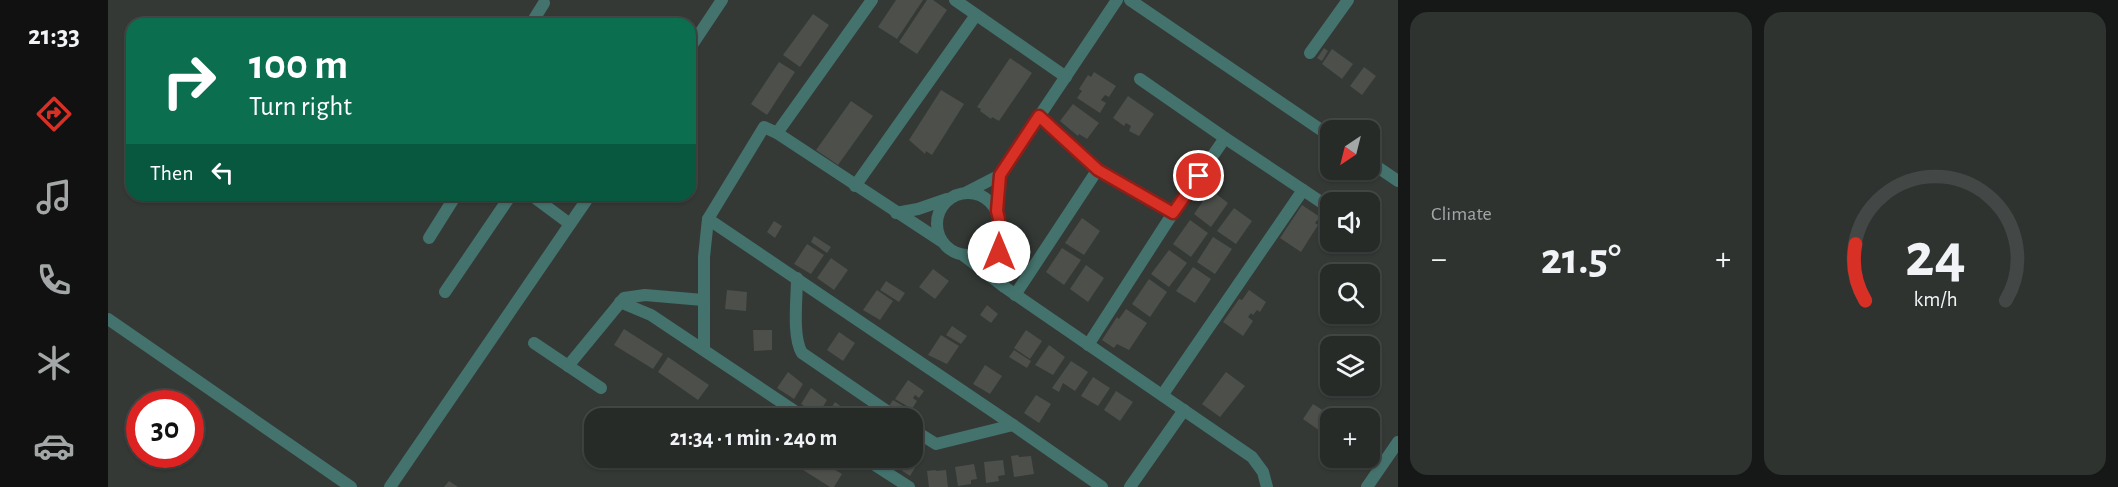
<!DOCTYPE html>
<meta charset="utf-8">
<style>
:root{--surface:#272b28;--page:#2f3330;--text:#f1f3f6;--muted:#a4a7a8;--line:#434745;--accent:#d93025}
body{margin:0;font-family:"Alegreya Sans",sans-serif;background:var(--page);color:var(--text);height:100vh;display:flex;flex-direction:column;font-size:22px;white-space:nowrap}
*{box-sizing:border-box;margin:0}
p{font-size:20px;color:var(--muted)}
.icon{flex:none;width:33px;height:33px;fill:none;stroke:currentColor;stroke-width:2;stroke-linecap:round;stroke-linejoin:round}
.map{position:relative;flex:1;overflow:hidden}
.side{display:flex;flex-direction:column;gap:12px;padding:12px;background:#151816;width:720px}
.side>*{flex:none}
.top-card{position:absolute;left:18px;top:18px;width:570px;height:183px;border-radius:18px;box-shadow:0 2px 4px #0004,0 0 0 2px var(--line);background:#0b6e4f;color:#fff;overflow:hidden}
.needle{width:39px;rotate:215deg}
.tools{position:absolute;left:1212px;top:120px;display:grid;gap:12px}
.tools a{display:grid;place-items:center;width:60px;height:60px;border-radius:12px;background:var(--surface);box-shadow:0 2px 4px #0004,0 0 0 2px var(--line);font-size:30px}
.speed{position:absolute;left:18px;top:390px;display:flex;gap:12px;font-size:30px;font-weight:700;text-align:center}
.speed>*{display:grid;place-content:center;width:78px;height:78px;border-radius:50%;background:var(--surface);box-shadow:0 2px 4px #0004,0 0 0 2px var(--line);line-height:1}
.speed .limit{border:9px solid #d22;background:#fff;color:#111}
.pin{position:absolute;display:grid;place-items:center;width:51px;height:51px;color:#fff;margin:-26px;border:3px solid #fff;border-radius:50%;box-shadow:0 2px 6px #0007}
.me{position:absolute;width:66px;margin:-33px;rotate:0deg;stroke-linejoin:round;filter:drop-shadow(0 0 4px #0008)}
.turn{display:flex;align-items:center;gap:21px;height:126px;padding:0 24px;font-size:27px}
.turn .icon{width:78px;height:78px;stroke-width:2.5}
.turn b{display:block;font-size:42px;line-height:51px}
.then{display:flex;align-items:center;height:57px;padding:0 24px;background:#0003;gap:12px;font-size:22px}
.big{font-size:45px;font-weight:700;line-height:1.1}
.side .widget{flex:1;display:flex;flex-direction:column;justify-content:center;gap:9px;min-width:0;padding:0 21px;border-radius:18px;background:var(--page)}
.side .dial{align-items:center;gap:0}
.dial svg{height:156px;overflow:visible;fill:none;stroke:var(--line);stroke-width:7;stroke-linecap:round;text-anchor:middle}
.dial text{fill:var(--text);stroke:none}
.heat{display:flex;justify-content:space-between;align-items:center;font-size:33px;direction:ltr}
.side .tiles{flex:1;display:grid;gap:12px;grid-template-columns:repeat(2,1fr)}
.trip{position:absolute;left:476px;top:408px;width:339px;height:60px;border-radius:18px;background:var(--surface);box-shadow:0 2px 4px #0004,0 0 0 2px var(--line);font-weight:700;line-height:60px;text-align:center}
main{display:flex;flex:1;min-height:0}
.menu{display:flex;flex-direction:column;width:108px;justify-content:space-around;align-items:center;background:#101110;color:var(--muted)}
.menu .icon{width:42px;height:42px}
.menu .on{color:var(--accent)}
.menu b{font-size:27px;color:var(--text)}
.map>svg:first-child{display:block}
.building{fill:#4c4f4a}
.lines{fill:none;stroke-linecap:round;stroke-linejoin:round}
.street{stroke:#44736d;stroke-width:12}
.route-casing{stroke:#8d1f18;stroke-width:15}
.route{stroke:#d93025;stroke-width:10}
</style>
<main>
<nav class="menu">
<b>21:33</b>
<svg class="icon on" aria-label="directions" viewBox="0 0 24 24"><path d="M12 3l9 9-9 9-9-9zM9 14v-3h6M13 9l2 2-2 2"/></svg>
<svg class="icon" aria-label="music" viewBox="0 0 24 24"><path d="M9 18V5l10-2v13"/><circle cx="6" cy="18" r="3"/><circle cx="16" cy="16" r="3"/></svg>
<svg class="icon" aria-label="phone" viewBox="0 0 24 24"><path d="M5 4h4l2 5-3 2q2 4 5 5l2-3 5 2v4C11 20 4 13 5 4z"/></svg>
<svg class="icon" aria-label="climate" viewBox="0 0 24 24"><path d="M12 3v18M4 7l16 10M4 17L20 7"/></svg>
<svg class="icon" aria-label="car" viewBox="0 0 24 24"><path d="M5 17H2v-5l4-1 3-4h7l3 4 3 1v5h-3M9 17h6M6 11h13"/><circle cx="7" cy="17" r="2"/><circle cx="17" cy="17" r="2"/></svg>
</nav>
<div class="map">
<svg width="1290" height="487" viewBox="0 0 1290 487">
<rect width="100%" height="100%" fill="#343936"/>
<g class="building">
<path d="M788 0H815L789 39 770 27Z"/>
<path d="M819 0H825L839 10 809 54 791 42Z"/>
<path d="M705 14 721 25 692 67 675 55Z"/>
<path d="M1216 48 1220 51 1214 61 1209 58Z"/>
<path d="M1224 49 1245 64 1234 79 1214 64Z"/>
<path d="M902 58 924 73 891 121 884 117 883 119 872 111 873 109 869 107Z"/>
<path d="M671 62 687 72 659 115 643 104Z"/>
<path d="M1256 67 1268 76 1254 95 1242 86Z"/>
<path d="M986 72 1008 86 1001 97 997 95 993 100 998 103 992 113 969 98 974 91 971 89 980 75 983 77Z"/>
<path d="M833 90 856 104 824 155 818 151 817 154 801 140Z"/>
<path d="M1020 96 1046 114 1031 136 1021 131 1023 126 1018 123 1016 126 1005 118Z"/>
<path d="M743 101 765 116 730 165 708 150Z"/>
<path d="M965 104 991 123 979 139 971 134 970 136 952 121Z"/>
<path d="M1103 190 1120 203 1103 227 1086 214Z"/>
<path d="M1194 205 1212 217 1207 223 1210 225 1193 252 1172 238Z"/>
<path d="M1126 208 1144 221 1128 244 1109 231Z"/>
<path d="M974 218 992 231 976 255 957 243Z"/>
<path d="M1082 220 1100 233 1083 257 1065 244Z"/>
<path d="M666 221 674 226 667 238 659 232Z"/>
<path d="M706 236 723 247 719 253 703 242Z"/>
<path d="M1105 237 1124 249 1107 274 1089 262Z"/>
<path d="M699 244 716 255 703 274 686 264Z"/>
<path d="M954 248 973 260 956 285 938 272Z"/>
<path d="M1061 250 1079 263 1061 287 1043 274Z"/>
<path d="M723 258 740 270 726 290 709 278Z"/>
<path d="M978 265 996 278 980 302 962 289Z"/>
<path d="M1085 267 1103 279 1087 303 1068 291Z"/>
<path d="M825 269 841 281 827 299 811 287Z"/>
<path d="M1041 279 1059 292 1042 317 1024 304Z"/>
<path d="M778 281 797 293 791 302 772 290Z"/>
<path d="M619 290 639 292 638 311 617 309Z"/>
<path d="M769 290 785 301 772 320 755 310Z"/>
<path d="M1141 290 1158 302 1152 312 1149 310 1145 315 1143 313 1140 317 1145 321 1135 336 1115 322 1131 299 1134 300Z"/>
<path d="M879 305 890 314 883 323 872 315Z"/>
<path d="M1018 309 1039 323 1021 350 1009 344 1006 348 994 340 1009 317 1011 319Z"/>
<path d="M844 326 859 336 853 344 838 335Z"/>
<path d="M516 329 555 354 545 369 506 345Z"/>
<path d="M645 330H664V350L646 351Z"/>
<path d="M918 330 934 341 922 359 906 348Z"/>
<path d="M731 332 747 343 735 361 719 350Z"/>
<path d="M833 335 851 346 839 364 820 355Z"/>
<path d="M941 345 957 357 945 375 927 365Z"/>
<path d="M906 350 923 361 919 368 901 357Z"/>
<path d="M560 357 601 385 590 400 550 372Z"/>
<path d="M963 361 980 372 967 391 955 383 951 392 944 388Z"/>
<path d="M877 365 894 376 882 394 865 384Z"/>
<path d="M680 372 695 384 686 399 669 388Z"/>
<path d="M1118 372 1137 386 1112 417 1094 404Z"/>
<path d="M985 377 1002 388 990 406 973 396Z"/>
<path d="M800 380 816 391 811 398 807 395 805 398 809 401 804 409 787 399Z"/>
<path d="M703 388 719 400 710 415 693 404Z"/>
<path d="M1008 391 1025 402 1012 421 996 410Z"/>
<path d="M928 395 943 404 931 423 916 413Z"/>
<path d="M785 400 802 410 797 417 781 406Z"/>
<path d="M727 402 743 414 739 418H717Z"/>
<path d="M1205 404 1227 418H1222V438L1195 419Z"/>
<path d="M910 455 911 457 923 456 926 474 906 477 903 456Z"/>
<path d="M804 456 811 461 802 476 787 466 792 458Z"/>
<path d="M687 458H707L734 474 726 487H722L684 463Z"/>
<path d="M895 460 897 475 890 476 891 481 878 483 876 462Z"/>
<path d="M866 464 869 479 863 480V484L850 486 847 467Z"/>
<path d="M827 470 828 471 838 470 840 487H821L819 471Z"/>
<path d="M341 481 350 487H336Z"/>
</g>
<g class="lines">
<g class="street">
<path d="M847 0 958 77"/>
<path d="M1022 0 1222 136"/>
<path d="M423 24 436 3"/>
<path d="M582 48 614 0"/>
<path d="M1202 53 1240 0"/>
<path d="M1032 79 1117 138 1222 208"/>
<path d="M931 116 990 169 1065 213"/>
<path d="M669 133 764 0"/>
<path d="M1262 162 1290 181"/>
<path d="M747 186 868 15"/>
<path d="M859 192 892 175"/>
<circle cx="860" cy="224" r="31"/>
<path d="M423 195 462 224"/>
<path d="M889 211 892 175 1009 0"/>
<path d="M788 213 810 209 839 199"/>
<path d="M600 219 905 425 994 487"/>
<path d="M889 235 895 286"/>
<path d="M321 238 348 195"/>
<path d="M855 255 895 286 1144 457 1155 472 1159 487"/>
<path d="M689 278C689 298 684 337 694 353L789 418"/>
<path d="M337 292 403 195"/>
<path d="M907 295 990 169"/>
<path d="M512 302 543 315 697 418"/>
<path d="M0 319 243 487"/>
<path d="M426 343 493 388"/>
<path d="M980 345 1065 213 1117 138"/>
<path d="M596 349V257L600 219 656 127 669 133 833 241"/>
<path d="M460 366 516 298 537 295 595 300"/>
<path d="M1055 394 1195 190"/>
<path d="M804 429 828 444 905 425"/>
<path d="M756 458 801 487"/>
<path d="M282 487 482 195"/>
<path d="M1022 487 1076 410"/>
<path d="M1259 487 1290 442"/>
</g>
</g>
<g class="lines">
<defs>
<path id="route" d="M891 252 889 235 891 219 889 211 892 175 931 116 990 170 1065 213 1091 176"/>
</defs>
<use href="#route" class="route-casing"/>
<use href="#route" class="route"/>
</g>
</svg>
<div class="tools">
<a><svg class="needle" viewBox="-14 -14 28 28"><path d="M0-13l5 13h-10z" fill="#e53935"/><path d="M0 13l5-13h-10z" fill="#a4a7a8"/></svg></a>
<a><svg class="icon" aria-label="sound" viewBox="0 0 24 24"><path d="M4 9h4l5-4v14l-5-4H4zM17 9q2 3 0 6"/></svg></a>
<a><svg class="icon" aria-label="search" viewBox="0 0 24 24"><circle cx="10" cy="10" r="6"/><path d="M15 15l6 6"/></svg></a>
<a><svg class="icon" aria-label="layers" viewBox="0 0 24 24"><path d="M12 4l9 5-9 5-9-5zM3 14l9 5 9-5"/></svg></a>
<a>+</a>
</div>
<div class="speed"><div class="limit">30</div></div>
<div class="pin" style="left:1091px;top:176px;background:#d93025"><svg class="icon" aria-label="arrive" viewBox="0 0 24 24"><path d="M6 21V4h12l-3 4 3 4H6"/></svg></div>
<svg class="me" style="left:891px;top:252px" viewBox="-20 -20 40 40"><circle r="19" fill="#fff"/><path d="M0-13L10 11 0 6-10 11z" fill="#d93025"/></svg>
<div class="trip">21:34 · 1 min · 240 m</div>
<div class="top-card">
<div class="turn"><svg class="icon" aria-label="right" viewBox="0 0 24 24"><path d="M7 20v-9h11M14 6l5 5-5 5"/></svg><div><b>100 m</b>Turn right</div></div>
<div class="then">Then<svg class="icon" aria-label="left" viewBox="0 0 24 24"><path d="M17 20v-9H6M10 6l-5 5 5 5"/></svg></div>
</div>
</div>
<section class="side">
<div class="tiles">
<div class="widget"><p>Climate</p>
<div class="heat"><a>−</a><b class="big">21.5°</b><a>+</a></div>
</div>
<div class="widget dial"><svg viewBox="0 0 100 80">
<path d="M14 69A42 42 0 1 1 86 69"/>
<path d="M14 69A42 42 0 0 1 9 40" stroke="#d93025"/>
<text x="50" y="56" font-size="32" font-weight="700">24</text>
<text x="50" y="72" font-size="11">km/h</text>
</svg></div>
</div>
</section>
</main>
